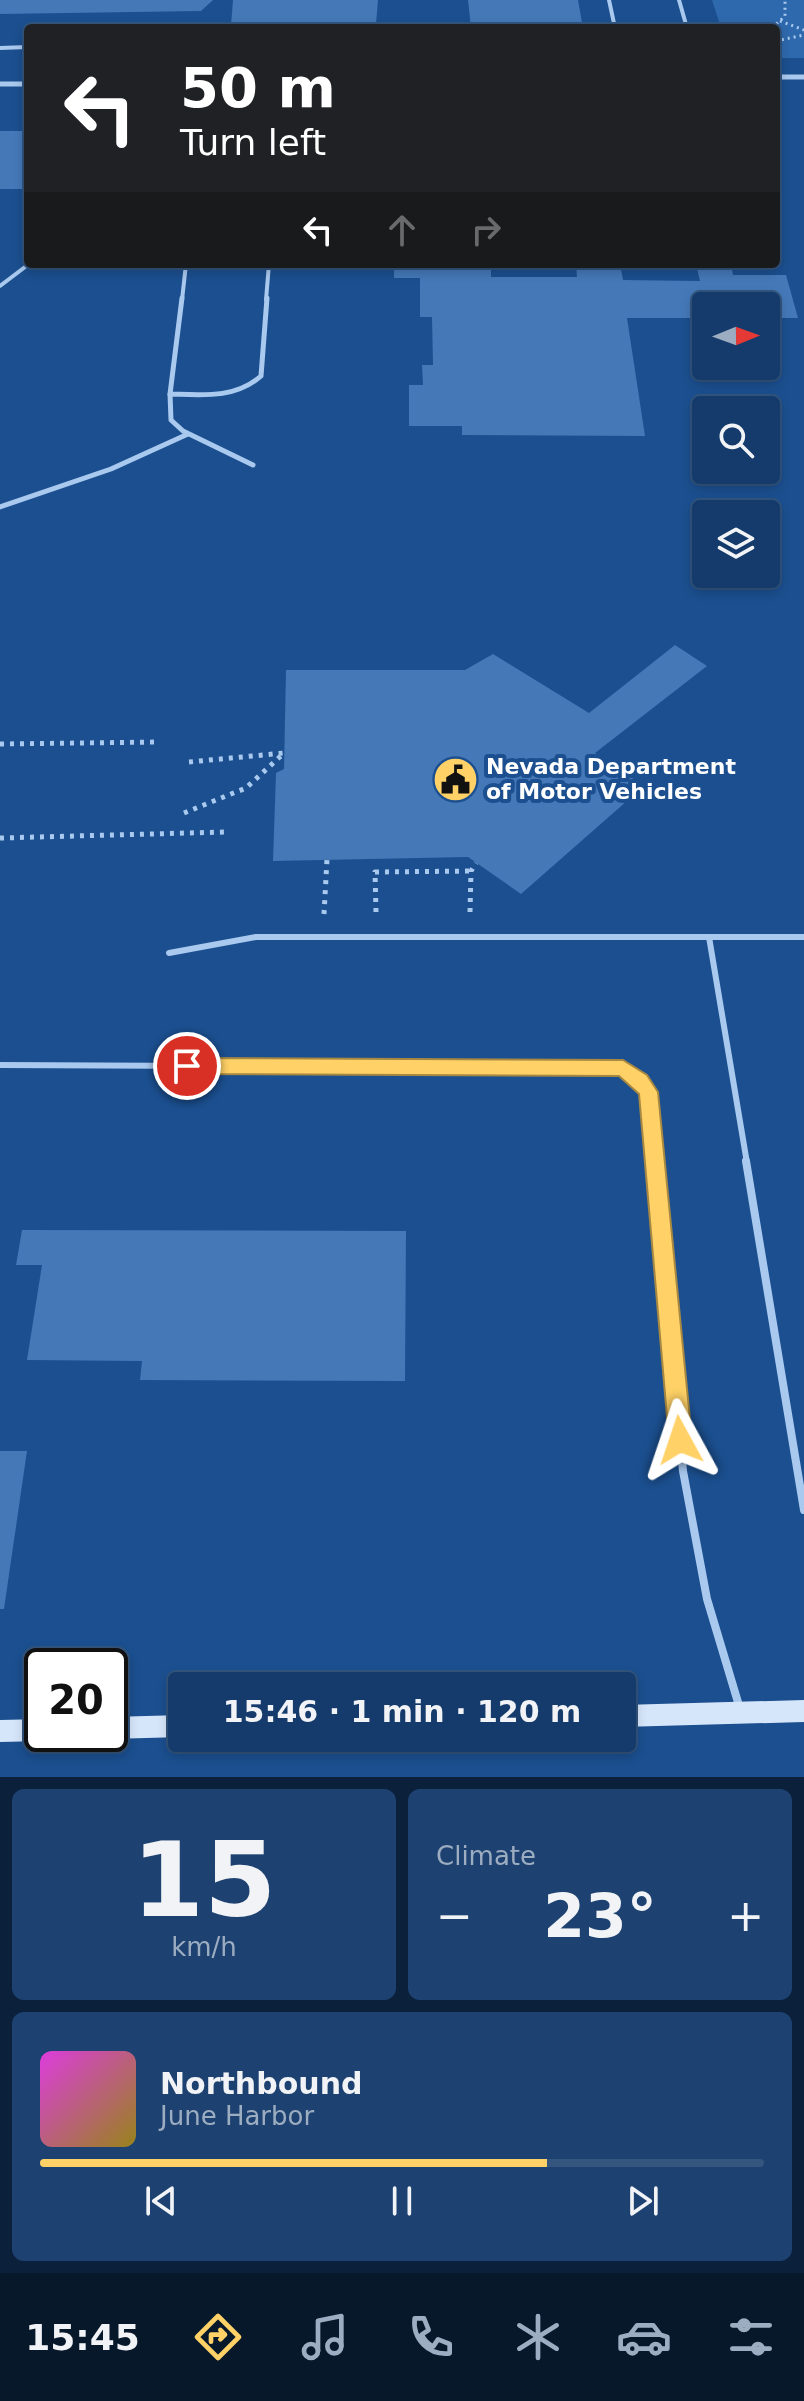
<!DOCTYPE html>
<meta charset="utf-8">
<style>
:root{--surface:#143b6b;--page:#1d4271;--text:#f1f3f6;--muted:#9dadc1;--line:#33557e;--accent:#ffd166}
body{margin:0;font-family:"DejaVu Sans",sans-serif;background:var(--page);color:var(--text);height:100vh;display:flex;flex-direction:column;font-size:30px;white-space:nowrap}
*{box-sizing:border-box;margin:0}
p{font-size:26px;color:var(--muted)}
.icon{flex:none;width:44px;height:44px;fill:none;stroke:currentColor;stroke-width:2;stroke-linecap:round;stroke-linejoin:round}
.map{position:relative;height:1777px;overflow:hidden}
.side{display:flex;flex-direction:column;gap:12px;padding:12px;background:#0b203b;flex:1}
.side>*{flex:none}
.banner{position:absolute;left:24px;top:24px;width:756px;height:244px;border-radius:8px;box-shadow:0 4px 12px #0003,0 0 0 2px var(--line);background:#202124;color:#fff;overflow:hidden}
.needle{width:52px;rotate:89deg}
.controls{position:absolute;left:692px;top:292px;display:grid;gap:16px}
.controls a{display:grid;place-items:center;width:88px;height:88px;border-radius:8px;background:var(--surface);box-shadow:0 4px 12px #0003,0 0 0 2px var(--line);font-size:40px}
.speed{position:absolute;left:24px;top:1648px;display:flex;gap:16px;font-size:40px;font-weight:700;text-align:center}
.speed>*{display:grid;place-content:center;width:104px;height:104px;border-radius:50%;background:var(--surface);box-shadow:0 4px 12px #0003,0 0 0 2px var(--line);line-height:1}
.speed .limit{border:4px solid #111;border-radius:12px;background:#fff;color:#111}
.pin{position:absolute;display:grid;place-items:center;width:68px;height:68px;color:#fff;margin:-34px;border:4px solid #fff;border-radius:50%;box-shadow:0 2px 8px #0007}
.me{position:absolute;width:88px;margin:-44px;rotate:355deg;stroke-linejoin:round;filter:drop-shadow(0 0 6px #0008)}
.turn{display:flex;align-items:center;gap:28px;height:168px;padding:0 24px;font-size:36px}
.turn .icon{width:104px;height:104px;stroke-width:2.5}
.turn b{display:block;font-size:56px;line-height:68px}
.lanes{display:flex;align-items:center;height:76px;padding:0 24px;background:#0003;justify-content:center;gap:40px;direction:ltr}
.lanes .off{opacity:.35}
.big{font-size:60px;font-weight:700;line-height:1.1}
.side .tile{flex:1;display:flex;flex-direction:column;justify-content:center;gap:12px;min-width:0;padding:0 28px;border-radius:12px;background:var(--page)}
.side .dial{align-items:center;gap:0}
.dial b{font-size:104px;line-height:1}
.song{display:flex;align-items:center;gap:24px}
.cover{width:96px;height:96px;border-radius:12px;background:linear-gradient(135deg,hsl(300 70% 55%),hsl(50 70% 35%))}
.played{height:8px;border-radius:4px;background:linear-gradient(90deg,var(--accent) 70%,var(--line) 70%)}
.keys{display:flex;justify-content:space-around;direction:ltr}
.heat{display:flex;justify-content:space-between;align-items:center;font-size:44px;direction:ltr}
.side .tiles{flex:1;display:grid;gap:12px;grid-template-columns:1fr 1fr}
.tile:last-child{grid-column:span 2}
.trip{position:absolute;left:168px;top:1672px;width:468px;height:80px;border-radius:8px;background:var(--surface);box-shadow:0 4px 12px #0003,0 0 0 2px var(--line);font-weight:700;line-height:80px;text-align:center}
.tab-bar{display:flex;height:128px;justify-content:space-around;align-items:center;background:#08182b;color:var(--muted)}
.tab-bar .icon{width:56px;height:56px}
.tab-bar .on{color:var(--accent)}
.tab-bar b{font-size:36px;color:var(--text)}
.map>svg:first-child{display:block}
.green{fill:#2e69ad}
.building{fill:#4478b7}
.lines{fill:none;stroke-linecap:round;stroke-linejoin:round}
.path-far1{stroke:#a9c9ee;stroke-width:3;stroke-dasharray:2 4;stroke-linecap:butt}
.path{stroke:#a9c9ee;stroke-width:5;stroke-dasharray:4 6;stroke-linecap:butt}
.service-far3{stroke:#a9c9ee;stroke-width:4}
.service-far2{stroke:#a9c9ee;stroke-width:5}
.service-far1{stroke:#a9c9ee;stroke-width:6}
.service{stroke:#a9c9ee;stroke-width:8}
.minor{stroke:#a9c9ee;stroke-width:5}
.secondary{fill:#d6e6fa;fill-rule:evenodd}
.route{fill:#ffd166;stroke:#a68842;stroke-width:2}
.labels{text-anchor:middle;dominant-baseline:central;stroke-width:8;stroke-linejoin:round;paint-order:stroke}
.poi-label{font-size:22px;font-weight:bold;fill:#fff;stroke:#1b4f8f;text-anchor:start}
</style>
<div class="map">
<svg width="804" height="1777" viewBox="0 0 804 1777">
<rect width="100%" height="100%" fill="#1b4f8f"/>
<path class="green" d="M712 0H804V58H776V28H721Z"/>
<g class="building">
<path d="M0 0H213L201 11 0 14Z"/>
<path d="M233 0H378L376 24 231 25Z"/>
<path d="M468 0H578L583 28H471Z"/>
<path d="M0 131H28L26 189H0Z"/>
<path d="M394 264H491V277H577L576 264H620L623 280 700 281 696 264H731L733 275H786L798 318H766V306H706V318H627L645 436 462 435V426H409V385H423L422 365H433L432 317H420V278H394Z"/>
<path d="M675 645 707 666 595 753 644 786 521 894 468 857 273 861 276 773 284 769 286 670H465L493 654 589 713Z"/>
<path d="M22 1230 406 1231 405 1381 140 1380 142 1361 27 1360 42 1265H16Z"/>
<path d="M0 1451H27L4 1609H0Z"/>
</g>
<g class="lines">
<g class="path-far1">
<path d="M780 21 804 30"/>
<path d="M772 28 785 16V0"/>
<path d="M776 41 804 35"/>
</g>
<g class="path">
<path d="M0 744 160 742"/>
<path d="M189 762 284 753"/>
<path d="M184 813 246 788 284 753"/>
<path d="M0 838 225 832"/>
<path d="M376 912 375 872 471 871"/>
<path d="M470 912 471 871 476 863"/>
<path d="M324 914 327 859"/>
</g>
<g class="service-far3">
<path d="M609 0 615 28"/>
<path d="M679 0 687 28"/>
<path d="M0 48 28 47"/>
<path d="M0 286 29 264"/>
<path d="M182 300 186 264"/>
<path d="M266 300 269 264"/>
</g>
<g class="service-far2">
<path d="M170 394 182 298"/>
<path d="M253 465 183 431 171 420 170 394C202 395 235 399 261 376L267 298"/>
<path d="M0 507 111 469 188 434"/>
</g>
<g class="service-far1">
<path d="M709 937 747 1163"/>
<path d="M169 953 256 937H804"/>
<path d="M0 1065 623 1068 648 1092 655 1163"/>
</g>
<g class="service">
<path d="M654 1161 683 1471 707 1599 740 1709"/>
<path d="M746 1161 804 1510"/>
</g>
<g class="minor">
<path d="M776 77H804"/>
<path d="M0 84H28"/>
</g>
<g class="secondary">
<path d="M804 1700V1722L622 1727V1705Z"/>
<path d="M182 1715V1737L110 1739 101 1734H110V1717Z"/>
<path d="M42 1719V1734H52L50 1738 42 1741 0 1742V1720Z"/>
</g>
</g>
<path class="route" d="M187 1058 623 1060 647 1075 658 1092 692 1440 689 1448 680 1451 672 1448 669 1440 639 1094 619 1076 187 1074 180 1072 177 1066 180 1060Z"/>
<defs>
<symbol id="civic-disc" viewBox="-11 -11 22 22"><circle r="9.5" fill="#ffd166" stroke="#1b4f8f"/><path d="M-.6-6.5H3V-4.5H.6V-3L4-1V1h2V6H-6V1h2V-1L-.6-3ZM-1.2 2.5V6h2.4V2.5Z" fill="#111"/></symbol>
</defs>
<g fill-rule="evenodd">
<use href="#civic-disc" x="430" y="754" width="51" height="51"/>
</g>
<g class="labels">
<g class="poi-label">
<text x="486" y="766">Nevada Department<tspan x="486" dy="25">of Motor Vehicles</tspan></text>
</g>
</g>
</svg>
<div class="controls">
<a><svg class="needle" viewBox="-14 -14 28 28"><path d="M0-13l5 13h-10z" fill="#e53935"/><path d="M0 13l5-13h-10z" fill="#9dadc1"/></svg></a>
<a><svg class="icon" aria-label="search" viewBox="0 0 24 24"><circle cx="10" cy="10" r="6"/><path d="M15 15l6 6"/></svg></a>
<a><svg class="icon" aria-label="layers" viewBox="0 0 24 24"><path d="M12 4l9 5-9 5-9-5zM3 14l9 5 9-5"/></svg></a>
</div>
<div class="speed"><div class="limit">20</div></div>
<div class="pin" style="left:187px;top:1066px;background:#d93025"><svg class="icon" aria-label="arrive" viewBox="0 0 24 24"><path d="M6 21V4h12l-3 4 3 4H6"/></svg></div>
<svg class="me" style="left:680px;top:1440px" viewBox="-20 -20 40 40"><path d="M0-17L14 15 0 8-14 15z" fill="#ffd166" stroke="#fff" stroke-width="4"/></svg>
<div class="trip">15:46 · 1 min · 120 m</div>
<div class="banner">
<div class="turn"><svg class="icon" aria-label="left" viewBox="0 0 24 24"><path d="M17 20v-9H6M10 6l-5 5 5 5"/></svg><div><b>50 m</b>Turn left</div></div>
<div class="lanes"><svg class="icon" aria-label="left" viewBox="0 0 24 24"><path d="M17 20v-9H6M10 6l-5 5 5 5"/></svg><svg class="icon off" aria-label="ahead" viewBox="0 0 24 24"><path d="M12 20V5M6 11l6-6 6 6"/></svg><svg class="icon off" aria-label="right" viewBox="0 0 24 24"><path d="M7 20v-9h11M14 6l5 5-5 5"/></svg></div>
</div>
</div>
<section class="side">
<div class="tiles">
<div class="tile dial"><b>15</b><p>km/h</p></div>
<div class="tile"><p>Climate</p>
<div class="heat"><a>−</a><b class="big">23°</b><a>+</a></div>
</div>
<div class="tile">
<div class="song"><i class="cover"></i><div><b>Northbound</b><p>June Harbor</p></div></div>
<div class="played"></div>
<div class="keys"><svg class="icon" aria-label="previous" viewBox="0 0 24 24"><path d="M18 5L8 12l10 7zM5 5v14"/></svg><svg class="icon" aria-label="pause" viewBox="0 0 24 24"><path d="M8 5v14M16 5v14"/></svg><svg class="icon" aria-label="next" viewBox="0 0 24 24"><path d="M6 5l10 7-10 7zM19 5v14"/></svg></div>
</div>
</div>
</section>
<nav class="tab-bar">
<b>15:45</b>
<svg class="icon on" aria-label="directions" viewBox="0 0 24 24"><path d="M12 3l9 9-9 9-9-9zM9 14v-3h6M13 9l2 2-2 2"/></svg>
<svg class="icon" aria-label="music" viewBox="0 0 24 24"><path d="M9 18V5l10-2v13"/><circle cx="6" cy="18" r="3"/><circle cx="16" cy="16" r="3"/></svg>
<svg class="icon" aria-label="phone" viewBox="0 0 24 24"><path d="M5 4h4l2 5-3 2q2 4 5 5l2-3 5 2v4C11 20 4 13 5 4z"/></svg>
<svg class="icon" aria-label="climate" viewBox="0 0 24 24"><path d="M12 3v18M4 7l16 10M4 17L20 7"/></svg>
<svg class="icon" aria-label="car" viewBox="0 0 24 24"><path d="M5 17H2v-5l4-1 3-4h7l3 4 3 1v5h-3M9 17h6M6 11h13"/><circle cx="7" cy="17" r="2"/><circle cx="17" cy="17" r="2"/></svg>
<svg class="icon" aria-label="filters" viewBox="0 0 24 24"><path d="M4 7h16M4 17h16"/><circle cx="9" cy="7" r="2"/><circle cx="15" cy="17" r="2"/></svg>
</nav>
